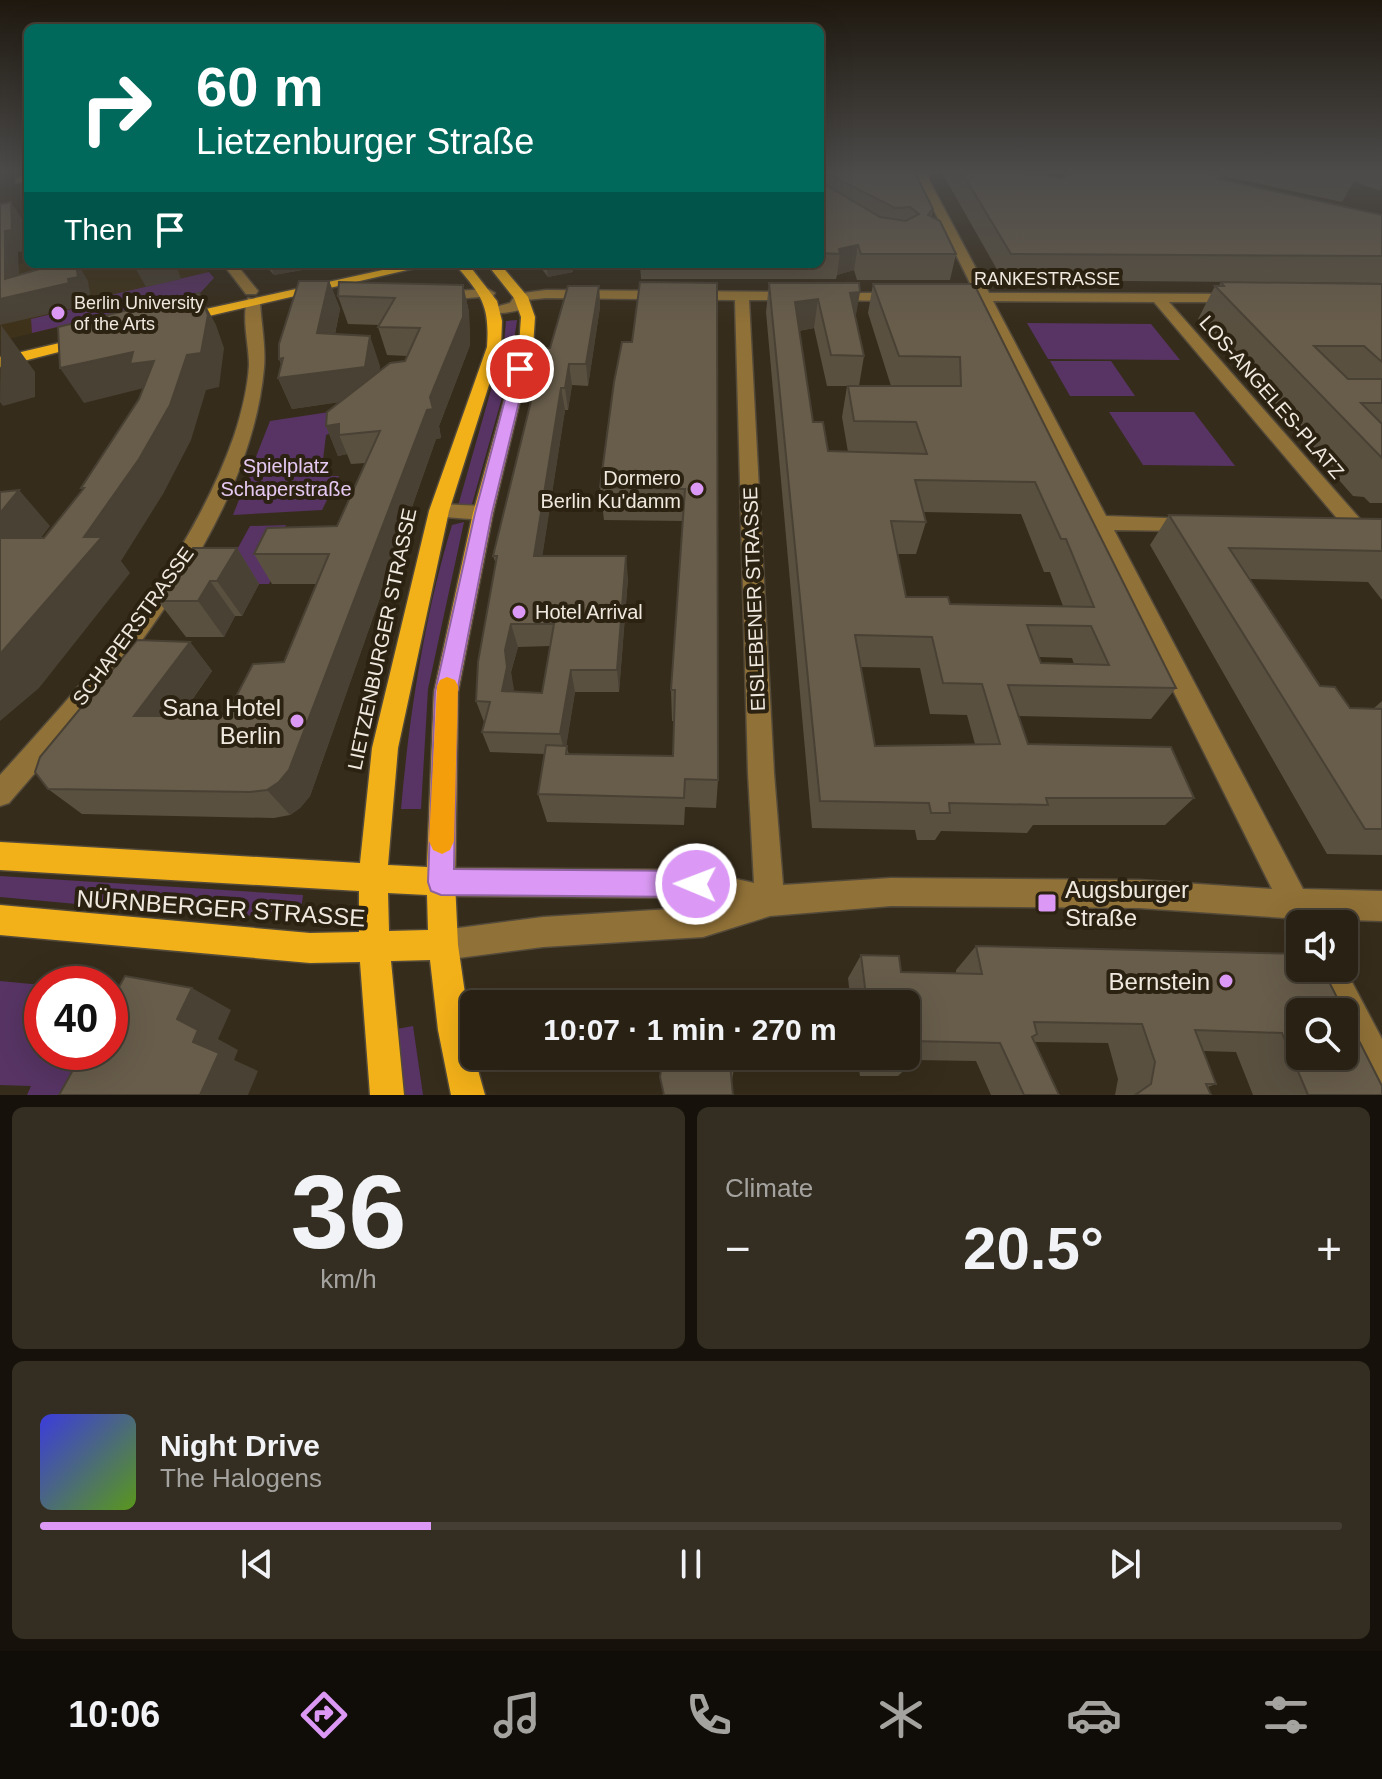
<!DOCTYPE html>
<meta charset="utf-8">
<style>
:root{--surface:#282114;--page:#342e22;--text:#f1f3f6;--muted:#a5a3a0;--line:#443e34;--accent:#db99f5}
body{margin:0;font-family:Helvetica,sans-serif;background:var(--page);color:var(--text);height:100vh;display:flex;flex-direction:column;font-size:30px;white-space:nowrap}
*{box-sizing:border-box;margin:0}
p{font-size:26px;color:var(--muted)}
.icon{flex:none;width:44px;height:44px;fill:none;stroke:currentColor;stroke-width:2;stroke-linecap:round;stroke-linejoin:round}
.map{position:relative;height:1095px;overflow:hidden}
.sheet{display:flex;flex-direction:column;gap:12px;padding:12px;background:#16120b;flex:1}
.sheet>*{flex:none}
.banner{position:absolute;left:24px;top:24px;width:800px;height:244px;border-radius:12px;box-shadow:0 8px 32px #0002,0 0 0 2px var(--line);background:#00695c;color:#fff;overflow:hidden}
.controls{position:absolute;left:1286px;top:910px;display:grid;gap:16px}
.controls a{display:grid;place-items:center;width:72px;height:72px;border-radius:12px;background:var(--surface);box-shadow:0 8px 32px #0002,0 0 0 2px var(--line);font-size:40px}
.speed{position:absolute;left:24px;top:966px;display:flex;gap:16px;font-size:40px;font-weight:700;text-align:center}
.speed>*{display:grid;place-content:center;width:104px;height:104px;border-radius:50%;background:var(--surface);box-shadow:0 8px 32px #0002,0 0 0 2px var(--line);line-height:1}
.speed .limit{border:12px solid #d22;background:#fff;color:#111}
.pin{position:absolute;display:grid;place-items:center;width:68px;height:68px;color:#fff;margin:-34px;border:4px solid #fff;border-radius:50%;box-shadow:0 2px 8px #0007}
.me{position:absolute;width:88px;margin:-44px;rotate:271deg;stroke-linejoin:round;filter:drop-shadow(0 0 6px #0008)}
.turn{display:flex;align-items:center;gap:28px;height:168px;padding:0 40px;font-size:36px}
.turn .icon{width:104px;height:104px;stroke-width:2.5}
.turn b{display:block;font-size:56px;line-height:68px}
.then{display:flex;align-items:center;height:76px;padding:0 40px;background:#0003;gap:16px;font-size:30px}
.big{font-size:60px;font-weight:700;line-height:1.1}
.sheet .card{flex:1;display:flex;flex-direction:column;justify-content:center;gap:12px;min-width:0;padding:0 28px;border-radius:12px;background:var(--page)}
.sheet .dial{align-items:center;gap:0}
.dial b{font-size:104px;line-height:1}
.song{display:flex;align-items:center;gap:24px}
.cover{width:96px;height:96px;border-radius:12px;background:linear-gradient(135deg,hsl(240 70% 55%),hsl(90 70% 35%))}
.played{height:8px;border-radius:4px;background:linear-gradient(90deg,var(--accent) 30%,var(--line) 30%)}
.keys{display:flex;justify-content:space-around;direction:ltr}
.heat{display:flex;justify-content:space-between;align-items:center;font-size:44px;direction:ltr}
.sheet .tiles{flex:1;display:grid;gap:12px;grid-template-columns:1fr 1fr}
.card:last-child{grid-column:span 2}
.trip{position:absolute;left:460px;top:990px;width:460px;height:80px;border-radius:12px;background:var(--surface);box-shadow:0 8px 32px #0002,0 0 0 2px var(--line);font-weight:700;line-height:80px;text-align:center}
.menu{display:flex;height:128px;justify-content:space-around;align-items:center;background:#100d08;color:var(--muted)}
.menu .icon{width:56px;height:56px}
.menu .on{color:var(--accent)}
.menu b{font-size:36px;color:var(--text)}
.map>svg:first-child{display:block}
.built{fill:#3f321a}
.green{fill:#573464}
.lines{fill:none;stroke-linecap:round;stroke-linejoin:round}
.minor-casing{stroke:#544a3a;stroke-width:3}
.major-casing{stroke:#544a3a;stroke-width:3}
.minor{fill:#907137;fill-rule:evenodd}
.major{fill:#f3b119;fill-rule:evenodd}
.wall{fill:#595040;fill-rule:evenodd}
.shaded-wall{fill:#494134}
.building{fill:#685d4b;stroke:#494134;stroke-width:2;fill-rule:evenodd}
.route{fill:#db99f5;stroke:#8e639f;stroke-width:2}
.slow{fill:#f59e0b}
.poi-dot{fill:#db99f5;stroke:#2c2212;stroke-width:3}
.labels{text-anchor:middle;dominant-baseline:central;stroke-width:8;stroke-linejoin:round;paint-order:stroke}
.far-street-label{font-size:18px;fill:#f0e9df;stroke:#2c2212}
.far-poi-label{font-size:18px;fill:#f0e9df;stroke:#2c2212;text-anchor:start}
.street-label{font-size:20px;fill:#f0e9df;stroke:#2c2212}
.park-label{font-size:20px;fill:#e6c9f2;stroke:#2c2212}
.poi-label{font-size:20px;fill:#f0e9df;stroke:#2c2212;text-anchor:end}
.near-poi-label{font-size:24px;fill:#f0e9df;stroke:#2c2212;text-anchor:end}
.near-street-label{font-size:24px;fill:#f0e9df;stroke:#2c2212}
</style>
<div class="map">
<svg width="1382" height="1095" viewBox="0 0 1382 1095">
<rect width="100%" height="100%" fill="#362c1b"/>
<path class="built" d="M28 262 201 264 214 278 200 293 0 341V268Z"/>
<g class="green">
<path d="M209 272 214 278 200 293 32 333 31 319 85 306V301Z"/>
<path d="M517 320 510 369 472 504 458 506 504 344 506 321Z"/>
<path d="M1027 323 1151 324 1180 360 1048 359Z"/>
<path d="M1050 361H1111L1135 396H1070Z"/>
<path d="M349 409 348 426 326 435 321 476H339L322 510 233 515 270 421Z"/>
<path d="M1109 412H1194L1235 466 1143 465Z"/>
<path d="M464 522 428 689 421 809H401C409 717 425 613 452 525Z"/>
<path d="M286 525 283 532H294L269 584H218L250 526Z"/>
<path d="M0 876 303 895 300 918 142 910 0 897Z"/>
<path d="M0 981 42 985V1052H89L66 1095H27L31 1086 0 1085Z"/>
<path d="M413 1026 423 1095H404L397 1029Z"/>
</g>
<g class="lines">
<defs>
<g id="minor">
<path d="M919 171H929V180L989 293 1234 294 1241 298 1234 302H1169L1361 520 1364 525 1361 530H1347L1154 302 993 301 1106 516 1195 519 1198 524 1188 531 1114 530 1303 889 1382 891V921L1318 919 1320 924H1300V937L1295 934 1286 918 1139 908 891 906 770 916 703 937 543 947 443 960 432 956 428 945 432 934 443 930 543 917 703 907 716 903 696 898 441 896 431 892 427 882 431 872 441 868 696 870 754 883 748 773 735 300 546 298 526 300 520 310C510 312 495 316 488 309L510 303 516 294 546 290 794 292 801 296 794 300H749L774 773 783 885 891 878 1139 880 1272 889 979 301H954L947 297 954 293H975L919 180Z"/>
<path d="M28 172V180L16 183V179Z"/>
<path d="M223 264H236L258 291 256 294H246Z"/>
<path d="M488 289 495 293 493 296 440 300 433 296 440 292Z"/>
<path d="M834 293H898L905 297 898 301 829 300 827 297Z"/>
<path d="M248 298 260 301C261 323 266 346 264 368 250 527 110 686 9 803L0 806V775C92 674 188 567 234 436 241 415 248 386 249 365 249 344 241 317 248 298Z"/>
<path d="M439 504 483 506 493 513 483 520 432 516 429 511 432 506Z"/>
<path d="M1344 967 1382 1039V1090L1370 1085 1344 1033V1012H1334L1313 968Z"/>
</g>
<g id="major">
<path d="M410 264H433L183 322 176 318 183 314Z"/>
<path d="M455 264H468L497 301 502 321 501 347 449 511 398 748 388 865 427 867 434 692 473 513 519 347 521 317 514 298 487 264H500L528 297 535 317 533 347 493 513 458 692 455 882 458 945 474 1056 485 1095H451L438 1030 430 960 391 961 404 1095H370L360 962 310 963 0 935V905L310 933 359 932V891L0 870V842L360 863 372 748 429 511 487 347C490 304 481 295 455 264ZM388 893 427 895 428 930 389 931Z"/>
<path d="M85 337 90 338V344L0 367V357Z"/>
</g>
</defs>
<use href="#minor" class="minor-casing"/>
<use href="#major" class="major-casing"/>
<use href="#minor" class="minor"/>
<use href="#major" class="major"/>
</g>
<g class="wall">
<path d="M820 171H914L933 209 932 217 956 254 950 280H857L854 270 837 275 836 279H641L640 264H820Z"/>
<path d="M941 171H1045L1041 174 1062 179 1072 171H1382V187L1380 191 1354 181 1342 202 1224 176 1223 180 1382 215V283L1003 280Z"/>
<path d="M264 264H335L274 275Z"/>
<path d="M538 264H572L573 272 548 277Z"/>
<path d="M329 281 340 309 335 334 380 366 379 371 405 361 407 356 387 355 378 327 379 325 348 324 338 296 463 285 469 312 470 345 439 426 441 438 436 439 310 796 300 808 290 815 274 818 82 814 48 789 190 642 212 671 181 716H226L284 662 317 584H272L254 554 337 526 366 463 351 464 347 454 338 456 326 426 339 402 292 409 278 378 281 364 279 359Z"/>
<path d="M1221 282 1382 284V503H1370L1364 497 1353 496 1198 319 1215 286H1219Z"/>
<path d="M717 283 718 780 716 808 685 807 684 825 547 822 538 794 545 754 490 752 482 732 484 722 476 701 496 564 493 556 550 348 599 286 600 307 588 386 572 385 568 410H565L542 556 628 578 619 692H575L566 746 569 754 673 756 674 721H672L671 690 683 521 604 520 600 487 632 342ZM550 646 542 693 513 692 511 672 518 647Z"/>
<path d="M769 283H859L855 316 864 356 859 386H891L868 313 873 284H974L1176 688 1151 719 1018 716 1028 744 1194 798 1165 825H1033L1027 833 941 831 935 840H917L915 830 812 828 766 312ZM814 328 827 386H847L842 417 848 452 828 451 813 422 799 331ZM924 512 1021 514 1044 572H1050L1063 606 950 604 906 597 898 554H916L926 522ZM1039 657 1072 658 1074 664 1041 663ZM860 667 920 668 930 714 967 715 975 744 875 746Z"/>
<path d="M1169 515 1382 519V600L1368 582 1250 579 1320 686 1350 708 1373 709 1382 701V855L1327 854 1150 545Z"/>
<path d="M237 548 259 584 242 616H235L224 637H186L158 601Z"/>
<path d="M976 946 1300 954 1382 1095H1253L1236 1052 1203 1051 1216 1084 1208 1087 1211 1095H1115L1118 1079 1108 1043 1034 1042 1059 1095H991L976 1061 915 1060 898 1076H860L857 1056H906V1004H851L848 978 861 955 901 972 956 974V970Z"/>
<path d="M735 1063 732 1080 660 1077Z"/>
</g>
<g class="shaded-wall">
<path d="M1022 171H1045L1015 194Z"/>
<path d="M11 202 24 222 26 251 18 252 20 294 68 279 76 264H78L88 281 91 299 82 301 83 306 0 325V299L5 279V231Z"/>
<path d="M858 245 854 270 837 275 840 254 839 249Z"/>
<path d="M133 264H176L181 279 146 287Z"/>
<path d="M270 264H335L274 275Z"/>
<path d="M546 264H572L573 272 548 277Z"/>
<path d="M329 281 340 309 329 362 317 333Z"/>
<path d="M463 285 469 312 470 345 439 426 441 438 436 439 310 796 300 808 290 815 267 790 430 397Z"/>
<path d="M599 286 600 307 588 386 586 364Z"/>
<path d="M860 292 855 321 850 293Z"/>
<path d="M199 293 216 325 224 348 219 387 206 390 191 440 163 494 121 561 130 573 39 688 0 721V654L84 537 144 388 84 403 60 368Z"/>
<path d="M818 299 814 328 792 332 795 302Z"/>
<path d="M1 325 35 372V397L3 406 0 402Z"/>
<path d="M370 336 380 366 376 397 292 409 278 378 287 377 279 359Z"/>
<path d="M569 364 572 385 568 410 565 388Z"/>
<path d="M561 388 565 410 539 578 534 556Z"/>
<path d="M339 424V435L347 454 338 456 326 426Z"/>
<path d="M19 490 50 526 27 556 0 552V513Z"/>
<path d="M237 548 259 584 242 616 217 581Z"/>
<path d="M626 556 628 578 619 692 617 670Z"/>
<path d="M210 581 235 616 224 637 198 601Z"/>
<path d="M511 624 518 647 511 672 514 689 509 713 502 691 505 650Z"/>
<path d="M190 642 212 671 161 744 134 716Z"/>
<path d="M571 670 575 692 565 754 560 734Z"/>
<path d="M192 988 231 1010 218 1039 238 1050 234 1060 258 1071 248 1095H200L177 1019Z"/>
</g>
<g class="building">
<path d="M820 171 821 182 880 217 906 221 919 214 910 207 895 208 822 171H914L933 209 928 215 940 221 956 254H861L858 245 839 249 840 254 820 253Z"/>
<path d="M961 171H1026L1062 179 1072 171H1208L1223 174 1219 179 1382 215V256L1011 254Z"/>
<path d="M1325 171H1357V177Z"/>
<path d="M11 202 12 230 5 231V279L57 264H76L78 277 68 279 69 283 0 299V204Z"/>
<path d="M299 281H329L317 333 370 336 365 367 278 378 283 358 279 359V344Z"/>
<path d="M339 282 463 285V317L430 397 433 409 427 410 289 770 279 782 267 790 250 792 48 789 35 772 40 757 137 640 190 642 134 716H226L253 664 284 662 329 554H254L267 528 337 526 380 431 339 435V424L326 426 327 412 390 363 405 361 420 328 378 327 395 298 338 296Z"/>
<path d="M640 282 717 283 718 780 685 779 684 798 538 794 546 745 567 746 566 754 673 756 675 690H671L685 489 600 487 614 382 622 342H632Z"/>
<path d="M1221 282 1382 284V362L1364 346H1314L1348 379H1382V403H1361L1382 424V458L1215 286H1224Z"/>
<path d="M769 283H859L860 292 850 293 864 356 831 355 818 299 795 302 813 422H823L828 451 927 454 916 422 854 421 848 386H961L960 357 899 356 873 284H974L1176 688 1008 685 1028 744 1171 747 1194 798H1046L1048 805 949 803 950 813H931L929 803 820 801ZM915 480 1035 482 1061 539H1066L1094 607 950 604 948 597H906L891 521 926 522ZM1027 625 1091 626 1109 665 1041 663ZM855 635 932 637 943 683 982 684 1000 744 875 746Z"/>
<path d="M568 286H599L586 364H569L565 388H561L534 556H626L617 670H571L560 734 482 732 490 702 476 701 478 662 497 556H493L544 348H550ZM511 624H554L542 693 502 691 507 667 505 650Z"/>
<path d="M199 293 208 315 201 353 187 355 170 405 139 459 84 537H102L0 654V538H44L84 488H81L139 399 154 361 130 364 133 352 60 368 58 327Z"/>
<path d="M19 490 0 513V492Z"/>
<path d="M1169 515 1382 519V551L1229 548 1320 686 1335 687 1350 708 1382 709V829H1365Z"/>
<path d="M193 548H237L217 581H210L198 601H158Z"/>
<path d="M976 946 1300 954V968H1322L1382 1086V1095H1308L1282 1033 1195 1030 1216 1084H1206L1211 1095H1135L1151 1084 1155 1062 1142 1024 1034 1022 1037 1034 1032 1037 1059 1095H1024L1000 1043 912 1041 915 1060 874 1059 873 1056H906V1004H867L861 955 899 956 901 972 982 974ZM1300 1012H1344V1056H1300Z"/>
<path d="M125 976 192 988 177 1019 198 1030 193 1042 219 1053 200 1095H59L83 1052H110V1003Z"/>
<path d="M663 1056H735V1063L730 1064 733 1095H664L660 1077Z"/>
</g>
<linearGradient id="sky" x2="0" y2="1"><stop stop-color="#1e180f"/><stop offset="0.53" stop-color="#4c4b4a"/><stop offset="1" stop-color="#4c4b4a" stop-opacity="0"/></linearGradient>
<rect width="1382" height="324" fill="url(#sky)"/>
<path class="route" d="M520 365 527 369 492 513 457 692 454 869 696 871 706 875 709 884 706 893 696 897 441 895 431 891 428 882 435 692 475 513 513 369Z"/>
<path class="slow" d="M447 677 455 680 458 686 454 841 450 850 442 854 433 850 429 841 437 686 440 680Z"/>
<g class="poi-dot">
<circle cx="58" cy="313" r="8"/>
<circle cx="697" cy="489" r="8"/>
<circle cx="519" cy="612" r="8"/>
<circle cx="297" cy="721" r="8"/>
<rect x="1037" y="893" width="20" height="20" rx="4"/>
<circle cx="1226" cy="981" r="8"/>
</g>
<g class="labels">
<g class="far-street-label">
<text x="1047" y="279">RANKESTRASSE</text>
</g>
<g class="far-poi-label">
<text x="74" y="303">Berlin University<tspan x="74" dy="21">of the Arts</tspan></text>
</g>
<g class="street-label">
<text transform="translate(1272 397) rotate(49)">LOS-ANGELES-PLATZ</text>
<text transform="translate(754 599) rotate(-92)">EISLEBENER STRASSE</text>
<text transform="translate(133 626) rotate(-54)">SCHAPERSTRASSE</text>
<text transform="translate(382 639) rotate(-78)">LIETZENBURGER STRASSE</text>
</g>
<g class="park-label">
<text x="286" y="466">Spielplatz<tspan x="286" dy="23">Schaperstraße</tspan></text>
</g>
<g class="poi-label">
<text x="681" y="478">Dormero<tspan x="681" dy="23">Berlin Ku'damm</tspan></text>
<text x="535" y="612" text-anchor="start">Hotel Arrival</text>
</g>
<g class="near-poi-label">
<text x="281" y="707">Sana Hotel<tspan x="281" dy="28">Berlin</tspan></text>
<text x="1065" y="889" text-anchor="start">Augsburger<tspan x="1065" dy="28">Straße</tspan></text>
<text x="1210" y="981">Bernstein</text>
</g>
<g class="near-street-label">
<text transform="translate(221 908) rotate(4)">NÜRNBERGER STRASSE</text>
</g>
</g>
</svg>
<div class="controls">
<a><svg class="icon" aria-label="sound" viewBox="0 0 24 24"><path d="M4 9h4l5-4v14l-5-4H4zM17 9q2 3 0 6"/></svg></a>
<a><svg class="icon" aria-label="search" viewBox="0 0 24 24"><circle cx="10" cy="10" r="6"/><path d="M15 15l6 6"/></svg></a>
</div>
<div class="speed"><div class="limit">40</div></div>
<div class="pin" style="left:520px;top:369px;background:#d93025"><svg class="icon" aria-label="arrive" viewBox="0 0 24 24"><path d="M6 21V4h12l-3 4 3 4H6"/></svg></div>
<svg class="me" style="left:696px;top:884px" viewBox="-20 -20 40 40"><circle r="17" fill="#db99f5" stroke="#fff" stroke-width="3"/><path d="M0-11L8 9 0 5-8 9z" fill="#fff"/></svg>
<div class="trip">10:07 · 1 min · 270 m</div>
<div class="banner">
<div class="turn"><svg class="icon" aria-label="right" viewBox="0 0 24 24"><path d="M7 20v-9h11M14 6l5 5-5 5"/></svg><div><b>60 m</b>Lietzenburger Straße</div></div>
<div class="then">Then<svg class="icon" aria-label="arrive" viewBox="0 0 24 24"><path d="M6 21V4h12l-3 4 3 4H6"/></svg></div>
</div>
</div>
<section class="sheet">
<div class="tiles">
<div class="card dial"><b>36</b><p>km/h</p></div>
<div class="card"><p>Climate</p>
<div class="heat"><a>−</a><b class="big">20.5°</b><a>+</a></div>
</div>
<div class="card">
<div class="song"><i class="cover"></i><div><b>Night Drive</b><p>The Halogens</p></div></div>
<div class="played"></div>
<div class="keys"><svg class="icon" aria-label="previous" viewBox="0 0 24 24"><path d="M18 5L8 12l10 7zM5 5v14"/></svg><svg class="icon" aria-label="pause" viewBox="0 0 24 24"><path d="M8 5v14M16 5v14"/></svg><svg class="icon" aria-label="next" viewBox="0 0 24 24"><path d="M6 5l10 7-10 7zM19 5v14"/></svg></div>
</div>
</div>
</section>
<nav class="menu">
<b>10:06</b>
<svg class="icon on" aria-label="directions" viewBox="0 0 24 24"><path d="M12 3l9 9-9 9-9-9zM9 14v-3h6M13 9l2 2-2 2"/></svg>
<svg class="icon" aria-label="music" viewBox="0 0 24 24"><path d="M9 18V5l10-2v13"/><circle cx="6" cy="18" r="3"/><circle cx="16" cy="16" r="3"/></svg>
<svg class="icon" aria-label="phone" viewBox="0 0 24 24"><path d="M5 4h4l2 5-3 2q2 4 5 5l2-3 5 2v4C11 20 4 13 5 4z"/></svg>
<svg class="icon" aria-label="climate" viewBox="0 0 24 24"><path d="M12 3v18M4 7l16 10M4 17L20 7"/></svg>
<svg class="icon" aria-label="car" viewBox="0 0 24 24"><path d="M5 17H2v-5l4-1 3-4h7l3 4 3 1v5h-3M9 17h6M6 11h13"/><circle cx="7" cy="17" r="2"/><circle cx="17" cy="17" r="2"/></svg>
<svg class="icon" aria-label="filters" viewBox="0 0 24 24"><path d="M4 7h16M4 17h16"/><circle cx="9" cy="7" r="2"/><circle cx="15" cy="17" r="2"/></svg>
</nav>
